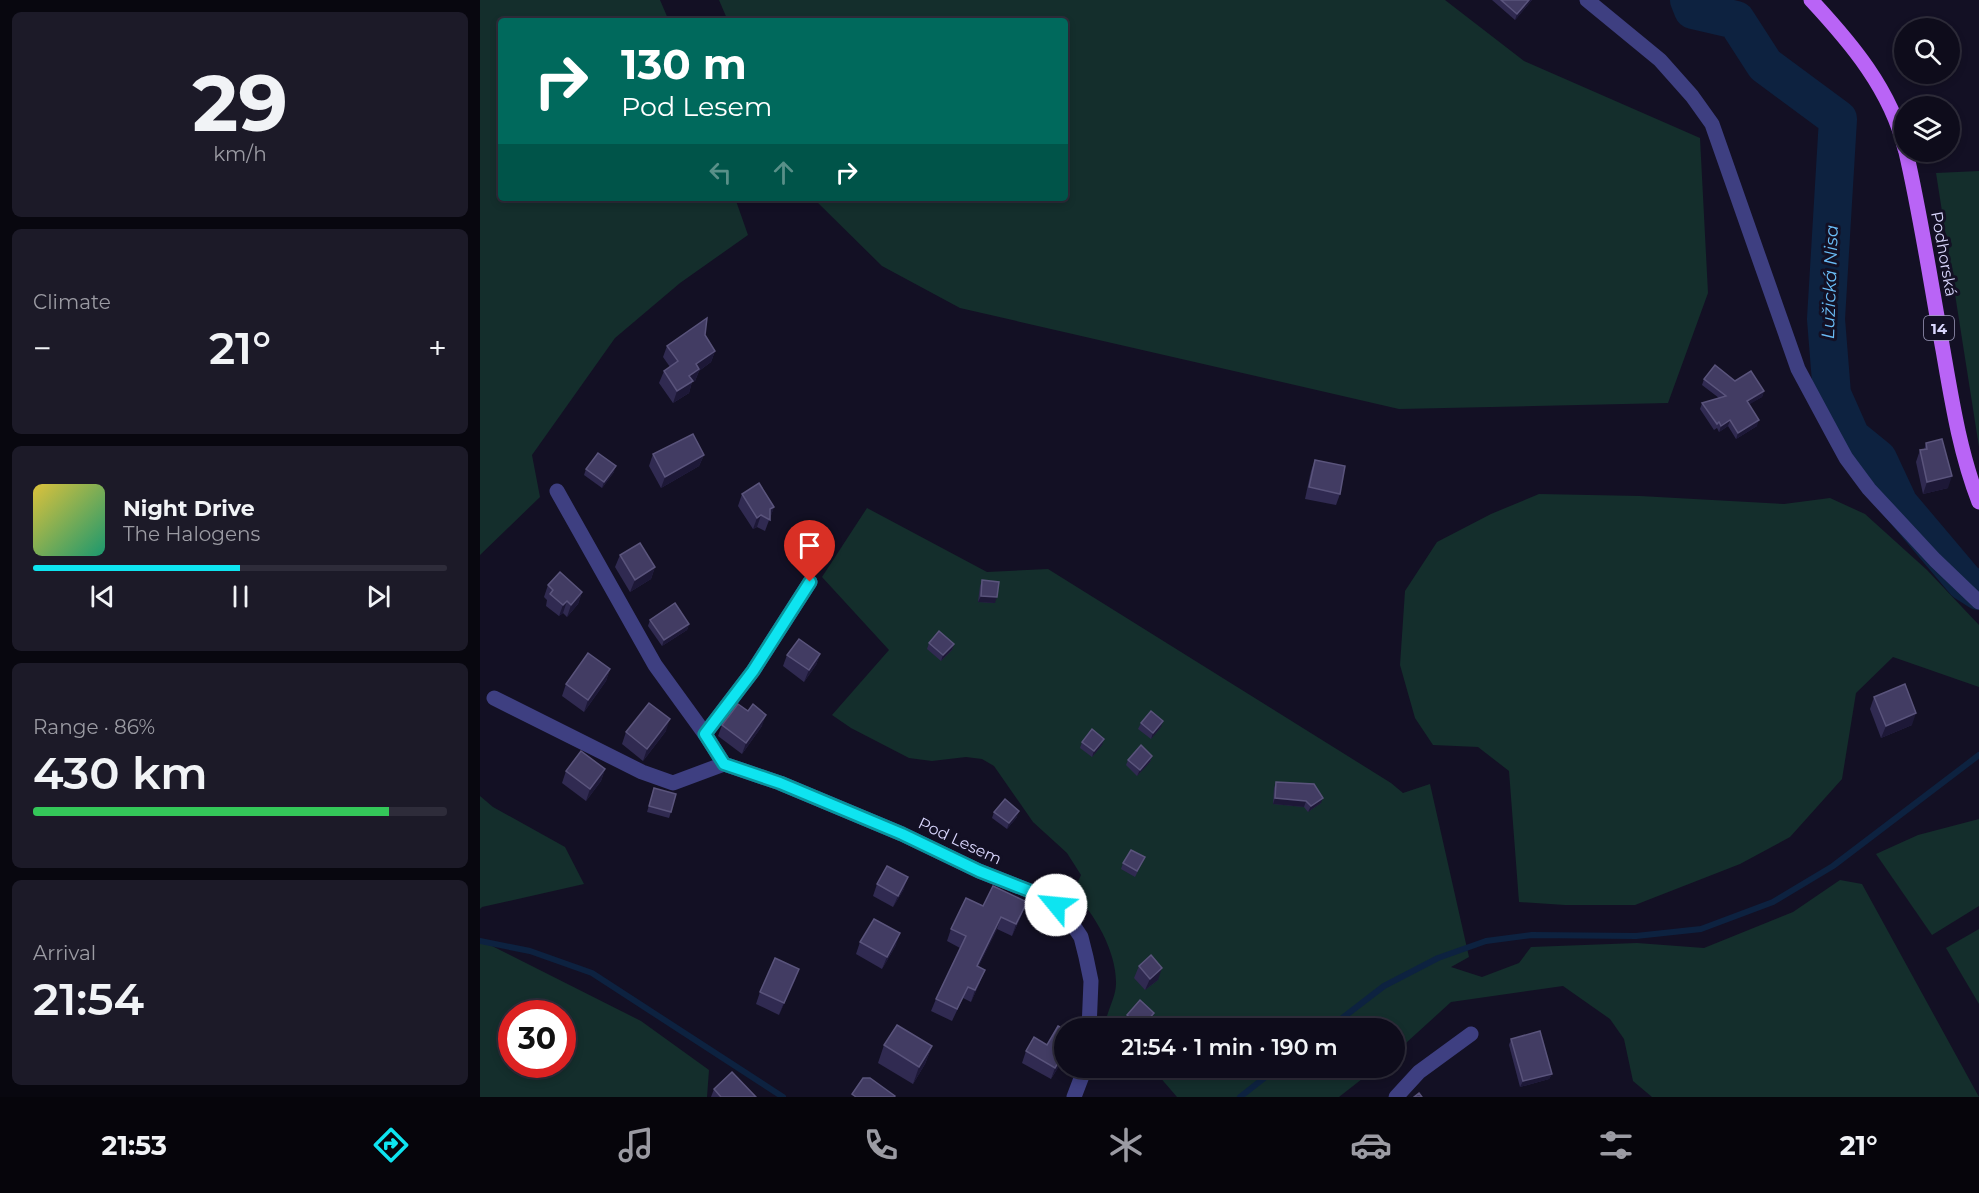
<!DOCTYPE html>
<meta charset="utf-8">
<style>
:root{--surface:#0e0c1b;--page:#1c1a28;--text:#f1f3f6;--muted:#9b9ba3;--line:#2e2c3a;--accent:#0ee4f0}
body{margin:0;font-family:Montserrat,sans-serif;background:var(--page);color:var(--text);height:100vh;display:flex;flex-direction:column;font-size:22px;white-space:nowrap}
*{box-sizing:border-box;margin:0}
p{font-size:20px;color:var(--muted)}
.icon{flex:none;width:33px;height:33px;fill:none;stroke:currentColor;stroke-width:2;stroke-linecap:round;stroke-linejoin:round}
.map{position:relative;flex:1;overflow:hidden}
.drawer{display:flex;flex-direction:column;gap:12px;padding:12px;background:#08070f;width:480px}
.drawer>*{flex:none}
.top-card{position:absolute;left:18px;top:18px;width:570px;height:183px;border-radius:6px;box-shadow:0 3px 9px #0003,0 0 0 2px var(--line);background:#00695c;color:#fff;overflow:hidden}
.buttons{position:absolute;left:1414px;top:18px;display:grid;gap:12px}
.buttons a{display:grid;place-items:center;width:66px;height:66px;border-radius:50%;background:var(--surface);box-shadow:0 3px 9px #0003,0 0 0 2px var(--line);font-size:30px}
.speed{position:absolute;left:18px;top:1000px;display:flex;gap:12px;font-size:30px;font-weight:700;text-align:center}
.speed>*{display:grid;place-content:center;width:78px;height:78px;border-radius:50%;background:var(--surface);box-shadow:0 3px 9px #0003,0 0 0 2px var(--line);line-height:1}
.speed .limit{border:9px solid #d22;background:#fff;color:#111}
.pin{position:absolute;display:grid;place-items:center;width:51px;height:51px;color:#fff;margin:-62px -26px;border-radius:50% 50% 50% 0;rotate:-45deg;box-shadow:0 0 6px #0007}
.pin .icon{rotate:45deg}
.me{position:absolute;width:66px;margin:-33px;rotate:298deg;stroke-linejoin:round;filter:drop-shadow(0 0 4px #0008)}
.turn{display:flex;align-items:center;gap:21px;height:126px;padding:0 24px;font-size:27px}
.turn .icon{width:78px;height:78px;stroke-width:2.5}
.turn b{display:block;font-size:42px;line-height:51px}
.lanes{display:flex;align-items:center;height:57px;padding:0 24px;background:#0003;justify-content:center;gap:30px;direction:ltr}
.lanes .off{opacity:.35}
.big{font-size:45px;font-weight:600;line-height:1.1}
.drawer .tile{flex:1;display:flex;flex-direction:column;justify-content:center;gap:9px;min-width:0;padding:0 21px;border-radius:9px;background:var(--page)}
.drawer .dial{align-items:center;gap:0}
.dial b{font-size:78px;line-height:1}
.song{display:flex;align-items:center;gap:18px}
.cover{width:72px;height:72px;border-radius:9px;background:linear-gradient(135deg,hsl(50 70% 55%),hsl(160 70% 35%))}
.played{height:6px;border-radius:3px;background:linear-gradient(90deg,var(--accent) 50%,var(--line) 50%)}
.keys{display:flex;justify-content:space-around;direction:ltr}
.heat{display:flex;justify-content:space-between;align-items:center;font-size:33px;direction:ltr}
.charge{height:9px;border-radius:4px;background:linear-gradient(90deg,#34c759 86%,var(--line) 0)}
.trip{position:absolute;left:574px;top:1018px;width:351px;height:60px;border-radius:30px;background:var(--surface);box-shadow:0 3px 9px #0003,0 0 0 2px var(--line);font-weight:600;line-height:60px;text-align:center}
.tabs{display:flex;height:96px;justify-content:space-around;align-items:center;background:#06050b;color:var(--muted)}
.tabs .icon{width:42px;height:42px}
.tabs .selected{color:var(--accent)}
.tabs b{font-size:27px;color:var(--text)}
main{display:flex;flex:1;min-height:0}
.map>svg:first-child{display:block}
.green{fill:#142e2c;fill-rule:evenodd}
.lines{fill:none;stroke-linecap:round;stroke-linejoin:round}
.stream{stroke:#0d2240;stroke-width:6}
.river{stroke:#0d2240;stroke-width:38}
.street{stroke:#3e3f81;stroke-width:15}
.primary{stroke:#b964f6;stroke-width:15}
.wall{fill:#302a51}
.shaded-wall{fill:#1d1837}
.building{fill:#423c63;stroke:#5a547c;stroke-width:1.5}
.route-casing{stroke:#09949c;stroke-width:15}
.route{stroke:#0ee4f0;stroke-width:10}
.labels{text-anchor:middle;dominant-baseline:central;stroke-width:6;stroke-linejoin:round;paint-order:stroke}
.shield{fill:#131024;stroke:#9e9bbc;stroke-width:1.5}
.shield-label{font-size:15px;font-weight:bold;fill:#d9d6fd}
.street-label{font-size:16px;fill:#d9d6fd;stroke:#131024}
.water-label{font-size:18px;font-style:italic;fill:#6abcf6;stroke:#131024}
</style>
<main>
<section class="drawer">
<div class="tile dial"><b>29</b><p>km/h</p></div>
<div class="tile"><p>Climate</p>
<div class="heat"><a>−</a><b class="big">21°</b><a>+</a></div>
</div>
<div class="tile">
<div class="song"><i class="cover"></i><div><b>Night Drive</b><p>The Halogens</p></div></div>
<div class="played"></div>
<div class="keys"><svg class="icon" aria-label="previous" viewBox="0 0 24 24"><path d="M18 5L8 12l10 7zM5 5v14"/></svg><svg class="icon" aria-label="pause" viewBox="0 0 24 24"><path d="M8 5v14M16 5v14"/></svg><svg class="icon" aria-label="next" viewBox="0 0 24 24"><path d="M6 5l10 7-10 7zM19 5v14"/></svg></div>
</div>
<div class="tile"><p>Range · 86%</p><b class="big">430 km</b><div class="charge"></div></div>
<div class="tile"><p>Arrival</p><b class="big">21:54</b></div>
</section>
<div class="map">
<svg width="1499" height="1097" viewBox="0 0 1499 1097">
<rect width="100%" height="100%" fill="#131024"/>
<g class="green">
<path d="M0 0H180L189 21H21V198H255L268 235 200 283 135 338 52 455 60 497 0 555Z"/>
<path d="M239 0H965L1044 61 1220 138 1228 293 1188 403 919 409 480 308 402 266 333 198H585V21H248Z"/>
<path d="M1499 171V447L1456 173Z"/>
<path d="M1059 494 1160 496 1304 504 1350 498 1385 514 1447 570 1499 625V687L1413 657 1376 693 1362 779 1310 837 1260 864 1155 905H1085L1039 902 1029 771 998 747 953 745 935 718 920 665 925 591 957 542 1011 514Z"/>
<path d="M387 508 507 572 568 569 911 783 923 793 950 784 989 957 971 967 1002 977 1039 963 1051 947 1157 943 1224 948 1313 912 1360 880 1382 884 1499 1097H1172L1153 1081 1144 1039 1130 1019 1083 986 971 1002 915 1053V1029H638L627 1016C630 1006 636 994 636 984 637 953 615 913 593 893L601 875 587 853 553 822 514 766 502 759 486 757 452 761 429 758 371 728 352 715 409 650 342 577Z"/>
<path d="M0 796 13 807 85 847 104 884 2 907 0 909Z"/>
<path d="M1499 819V906L1452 935 1396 854 1438 835Z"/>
<path d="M1499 929V1004L1466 948Z"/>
<path d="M0 940 161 1021 229 1070 227 1097H0ZM32 1014H82V1065H32Z"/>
<path d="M672 1068H896L859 1097H697Z"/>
</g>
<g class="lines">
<g class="stream">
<path d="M0 941 50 951 112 973 303 1097"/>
<path d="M848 1029 904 986 958 958 1006 941 1052 935 1156 936 1221 929 1293 902 1353 866 1499 755"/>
<path d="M760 1097 797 1068"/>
</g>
<path class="river" d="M1209 0 1213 10 1256 20 1285 65 1358 119 1346 319 1352 394 1371 437 1398 459 1419 504 1485 582 1499 591"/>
<g class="street">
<path d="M1107 0 1180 60 1212 96 1232 124 1318 369 1354 436 1366 458 1389 489 1455 560 1499 602"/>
<path d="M77 491 175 665 225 734 244 764 300 783 422 834 499 871 560 895 575 905 593 925 601 937 606 957 611 981 609 1029"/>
<path d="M14 698 162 772 193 783 244 764"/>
<path d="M225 734 273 671 330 582"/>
<path d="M594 1097 605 1068"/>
<path d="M916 1097 939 1072 991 1034"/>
</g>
<g class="primary">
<path d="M1331 0C1371 43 1411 90 1425 149"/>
<path d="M1426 152C1441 217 1451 284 1463 350 1472 402 1480 453 1499 502"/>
</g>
</g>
<g class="wall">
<path d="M1012 0H1052L1035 20Z"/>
<path d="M225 335 235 351 231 362 219 371 215 381 212 382 209 393 193 403 179 383 184 371 190 367 183 357 187 346Z"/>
<path d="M1224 379 1255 381 1284 391 1282 397 1269 404 1277 426 1256 439 1248 426 1239 432 1237 428 1234 430 1220 409 1222 403 1239 398 1222 385Z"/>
<path d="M1446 443 1468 488 1443 494 1436 462 1440 450H1444Z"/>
<path d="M173 454 224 455 219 466 181 488 169 466Z"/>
<path d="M835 460 860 494 856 505 825 499 831 471Z"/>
<path d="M106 469 134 472 122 488 104 475Z"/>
<path d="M262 494 294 507 285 531 277 527 273 529 258 506Z"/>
<path d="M140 555 175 567 171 579 150 592 135 567Z"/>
<path d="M502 580 515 603 498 602 500 586Z"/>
<path d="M68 585 102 592 98 604 87 617 83 613 79 616 66 606 67 600 64 597Z"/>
<path d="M170 620 209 624 207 630 182 646 168 626Z"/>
<path d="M449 643 474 644 472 650 461 661 447 649Z"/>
<path d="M340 654 336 665 324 682 303 666 307 655Z"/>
<path d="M130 669 126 681 104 712 82 696 86 684Z"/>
<path d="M1394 697 1432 725 1401 738 1390 709Z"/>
<path d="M661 723 681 727 671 739 658 729Z"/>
<path d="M242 725 282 726 262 754 238 736Z"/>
<path d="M186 731 163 761 142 744 146 732Z"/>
<path d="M602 742 622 745 612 757 600 748Z"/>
<path d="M672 756 670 762 657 776 646 765 648 760Z"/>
<path d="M125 769 121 781 106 801 82 783 86 771Z"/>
<path d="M796 782 841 803 828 812 824 807 793 804 794 788Z"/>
<path d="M174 788 191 812 189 818 167 812Z"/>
<path d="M514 812 537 817 527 829 512 818Z"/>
<path d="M665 857 655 877 641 869 643 863Z"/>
<path d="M397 884 424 889 413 907 393 896Z"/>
<path d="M503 906 542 914 532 936 517 929 498 967 500 982 491 1002 483 998 472 1021 451 1011 456 999 480 948 467 941 471 929Z"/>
<path d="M380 942 416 945 402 969 376 954Z"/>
<path d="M659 966 678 980 665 990 654 978Z"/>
<path d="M319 969 299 1015 276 1004 280 992Z"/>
<path d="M647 1015 670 1025 666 1029H645L642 1026Z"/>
<path d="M1031 1039 1072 1074 1069 1079 1040 1087 1029 1045Z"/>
<path d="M404 1045 452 1046 445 1064 433 1084 398 1063Z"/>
<path d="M567 1045 585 1056 571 1079 542 1063 546 1051Z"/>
<path d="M234 1089 276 1097H231Z"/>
</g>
<g class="shaded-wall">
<path d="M1049 0H1052L1035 20 1037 14Z"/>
<path d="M235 351 231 362 219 371 215 381 212 382 209 393 193 403 197 391 209 376 216 364Z"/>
<path d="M1284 391 1282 397 1265 407 1267 401Z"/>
<path d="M1250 420 1248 426 1239 432 1241 426Z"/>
<path d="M1279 420 1277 426 1256 439 1258 433Z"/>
<path d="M224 455 219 466 181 488 185 477Z"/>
<path d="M136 466 134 472 122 488 124 482Z"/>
<path d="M1472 476 1468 488 1443 494 1447 482Z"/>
<path d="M294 507 290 519V509Z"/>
<path d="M281 515 277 527 273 529 277 518Z"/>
<path d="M175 567 171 579 150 592 155 580Z"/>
<path d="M102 592 98 604 87 617 91 605Z"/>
<path d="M501 596 517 597 515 603 498 602Z"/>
<path d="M87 601 83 613 79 616 83 605Z"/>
<path d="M209 624 207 630 182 646 184 640Z"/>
<path d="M474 644 472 650 461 661 463 655Z"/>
<path d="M340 654 336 665 324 682 329 670Z"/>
<path d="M130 669 126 681 104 712 108 700Z"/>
<path d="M1436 713 1432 725 1401 738 1406 726Z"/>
<path d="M286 715 282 726 262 754 266 743Z"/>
<path d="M190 719 186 731 163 761 167 749Z"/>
<path d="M683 721 681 727 671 739 673 733Z"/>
<path d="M624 739 622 745 612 757 614 751Z"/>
<path d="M672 756 670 762 657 776 660 770Z"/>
<path d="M125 769 121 781 106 801 110 789Z"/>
<path d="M795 798 826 801 824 807 793 804Z"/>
<path d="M843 798 841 803 828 812 831 806Z"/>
<path d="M539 811 537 817 527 829 529 823Z"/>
<path d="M428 877 424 889 413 907 418 896Z"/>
<path d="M547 902 542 914 532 936 536 924Z"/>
<path d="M521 917 517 929 493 978 497 966Z"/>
<path d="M420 933 416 945 402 969 407 957Z"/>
<path d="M682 968 678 980 665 990 670 979Z"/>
<path d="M319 969 315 981 299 1015 304 1003Z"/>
<path d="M505 970 500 982 491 1002 495 990Z"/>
<path d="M674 1013 670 1025 666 1029H660Z"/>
<path d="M452 1046 445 1064 433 1084 439 1067Z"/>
<path d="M585 1051V1056L571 1079 575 1068Z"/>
<path d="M1072 1074 1069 1079 1040 1087 1043 1081Z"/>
</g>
<g class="building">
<path d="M1021 0H1049L1037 14Z"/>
<path d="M227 318 225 335 235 351 216 364 219 369 209 376 213 381 197 391 184 371 198 361 187 346Z"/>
<path d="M1235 365 1255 381 1271 371 1284 391 1267 401 1279 420 1258 433 1250 420 1241 426 1239 422 1237 424 1222 403 1246 396 1224 379Z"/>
<path d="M213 434 224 455 185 477 173 454Z"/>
<path d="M1462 439 1472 476 1447 482 1440 450 1447 449 1446 443Z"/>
<path d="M118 453 136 466 124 482 106 469Z"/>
<path d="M835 460 865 466 860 494 829 487Z"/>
<path d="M279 483 294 507 290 509V520L281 515 277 518 262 494Z"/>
<path d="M160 543 175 567 155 580 140 555Z"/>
<path d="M80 572 102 592 91 605 87 601 83 605 70 594 73 590 68 585Z"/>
<path d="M502 580 519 582 517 597 501 596Z"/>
<path d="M195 603 209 624 184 640 170 620Z"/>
<path d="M459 631 474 644 463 655 449 643Z"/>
<path d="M319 639 340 654 329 670 307 655Z"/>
<path d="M108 653 130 669 108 700 86 684Z"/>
<path d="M1425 684 1436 713 1406 726 1394 697Z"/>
<path d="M169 703 190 719 167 749 146 732Z"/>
<path d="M258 704 268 711 273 704 286 715 266 743 242 725Z"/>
<path d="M671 711 683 721 673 733 661 723Z"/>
<path d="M612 729 624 739 614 751 602 742Z"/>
<path d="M661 745 672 756 660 770 648 760Z"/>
<path d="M101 751 125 769 110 789 86 771Z"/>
<path d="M796 782 834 784 843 798 831 806 826 801 795 798Z"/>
<path d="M174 788 196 794 191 812 169 806Z"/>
<path d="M525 799 539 811 529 823 514 812Z"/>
<path d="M651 850 665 857 657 871 643 863Z"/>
<path d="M407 866 428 877 418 896 397 884Z"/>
<path d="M513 886 547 902 536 924 521 917 497 966 505 970 495 990 488 987 477 1009 456 999 486 936 471 929 486 898 503 906Z"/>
<path d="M394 919 420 933 407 957 380 942Z"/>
<path d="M671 955 682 968 670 979 659 966Z"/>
<path d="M295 958 319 969 304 1003 280 992Z"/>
<path d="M660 1000 674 1013 661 1028 647 1015Z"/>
<path d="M417 1025 452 1046 439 1067 404 1045Z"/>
<path d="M578 1026 585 1030V1051L575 1068 546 1051 554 1037 567 1045Z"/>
<path d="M1060 1031 1072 1074 1043 1081 1031 1039Z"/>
<path d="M252 1072 276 1097H241L234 1089Z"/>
<path d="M383 1078H390L415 1096 414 1097H376L372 1094Z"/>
<path d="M939 1093 942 1097H934Z"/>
</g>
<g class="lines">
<defs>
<path id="route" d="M330 582 273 671 225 734 244 764 300 783 422 834 499 871 560 895 576 905"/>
</defs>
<use href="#route" class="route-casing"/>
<use href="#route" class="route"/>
</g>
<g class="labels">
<rect class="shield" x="1444" y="316" width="30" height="24" rx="4.5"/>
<g class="shield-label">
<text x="1459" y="328">14</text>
</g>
<g class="street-label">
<text transform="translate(1464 254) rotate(80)">Podhorská</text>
<text transform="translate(480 841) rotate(25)">Pod Lesem</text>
</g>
<g class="water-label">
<text transform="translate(1350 282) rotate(-88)">Lužická Nisa</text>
</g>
</g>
</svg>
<div class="buttons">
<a><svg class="icon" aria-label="search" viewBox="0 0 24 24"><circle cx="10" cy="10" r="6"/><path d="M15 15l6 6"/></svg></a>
<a><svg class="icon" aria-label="layers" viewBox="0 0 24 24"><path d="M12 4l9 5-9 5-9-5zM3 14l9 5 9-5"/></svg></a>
</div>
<div class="speed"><div class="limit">30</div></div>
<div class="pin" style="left:330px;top:582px;background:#d93025"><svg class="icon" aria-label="arrive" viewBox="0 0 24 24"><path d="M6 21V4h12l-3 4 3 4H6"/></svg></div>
<svg class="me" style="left:576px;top:905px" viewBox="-20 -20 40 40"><circle r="19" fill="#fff"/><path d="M0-13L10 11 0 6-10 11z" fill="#0ee4f0"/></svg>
<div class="trip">21:54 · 1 min · 190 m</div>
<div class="top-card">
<div class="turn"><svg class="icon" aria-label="right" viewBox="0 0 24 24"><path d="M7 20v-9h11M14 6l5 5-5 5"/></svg><div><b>130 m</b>Pod Lesem</div></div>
<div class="lanes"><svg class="icon off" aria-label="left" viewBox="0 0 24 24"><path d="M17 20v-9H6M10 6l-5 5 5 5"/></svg><svg class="icon off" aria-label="ahead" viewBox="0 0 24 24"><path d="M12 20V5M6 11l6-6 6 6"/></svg><svg class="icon" aria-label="right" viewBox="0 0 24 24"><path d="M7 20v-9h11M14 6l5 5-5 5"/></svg></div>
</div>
</div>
</main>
<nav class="tabs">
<b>21:53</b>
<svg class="icon selected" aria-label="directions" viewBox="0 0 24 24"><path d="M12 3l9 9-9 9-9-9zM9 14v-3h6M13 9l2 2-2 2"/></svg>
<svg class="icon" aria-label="music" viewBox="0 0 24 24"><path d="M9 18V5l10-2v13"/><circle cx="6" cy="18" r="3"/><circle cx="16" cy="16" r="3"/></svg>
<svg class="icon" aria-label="phone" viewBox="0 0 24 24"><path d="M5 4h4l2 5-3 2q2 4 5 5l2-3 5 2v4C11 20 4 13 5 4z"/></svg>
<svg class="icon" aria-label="climate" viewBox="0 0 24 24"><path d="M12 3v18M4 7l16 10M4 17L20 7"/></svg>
<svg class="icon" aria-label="car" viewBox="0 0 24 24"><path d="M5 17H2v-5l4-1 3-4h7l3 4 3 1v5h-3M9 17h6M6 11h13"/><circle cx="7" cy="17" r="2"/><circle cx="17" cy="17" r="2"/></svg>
<svg class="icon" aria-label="filters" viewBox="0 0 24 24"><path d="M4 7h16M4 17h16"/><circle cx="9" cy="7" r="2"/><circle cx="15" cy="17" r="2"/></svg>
<b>21°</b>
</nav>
